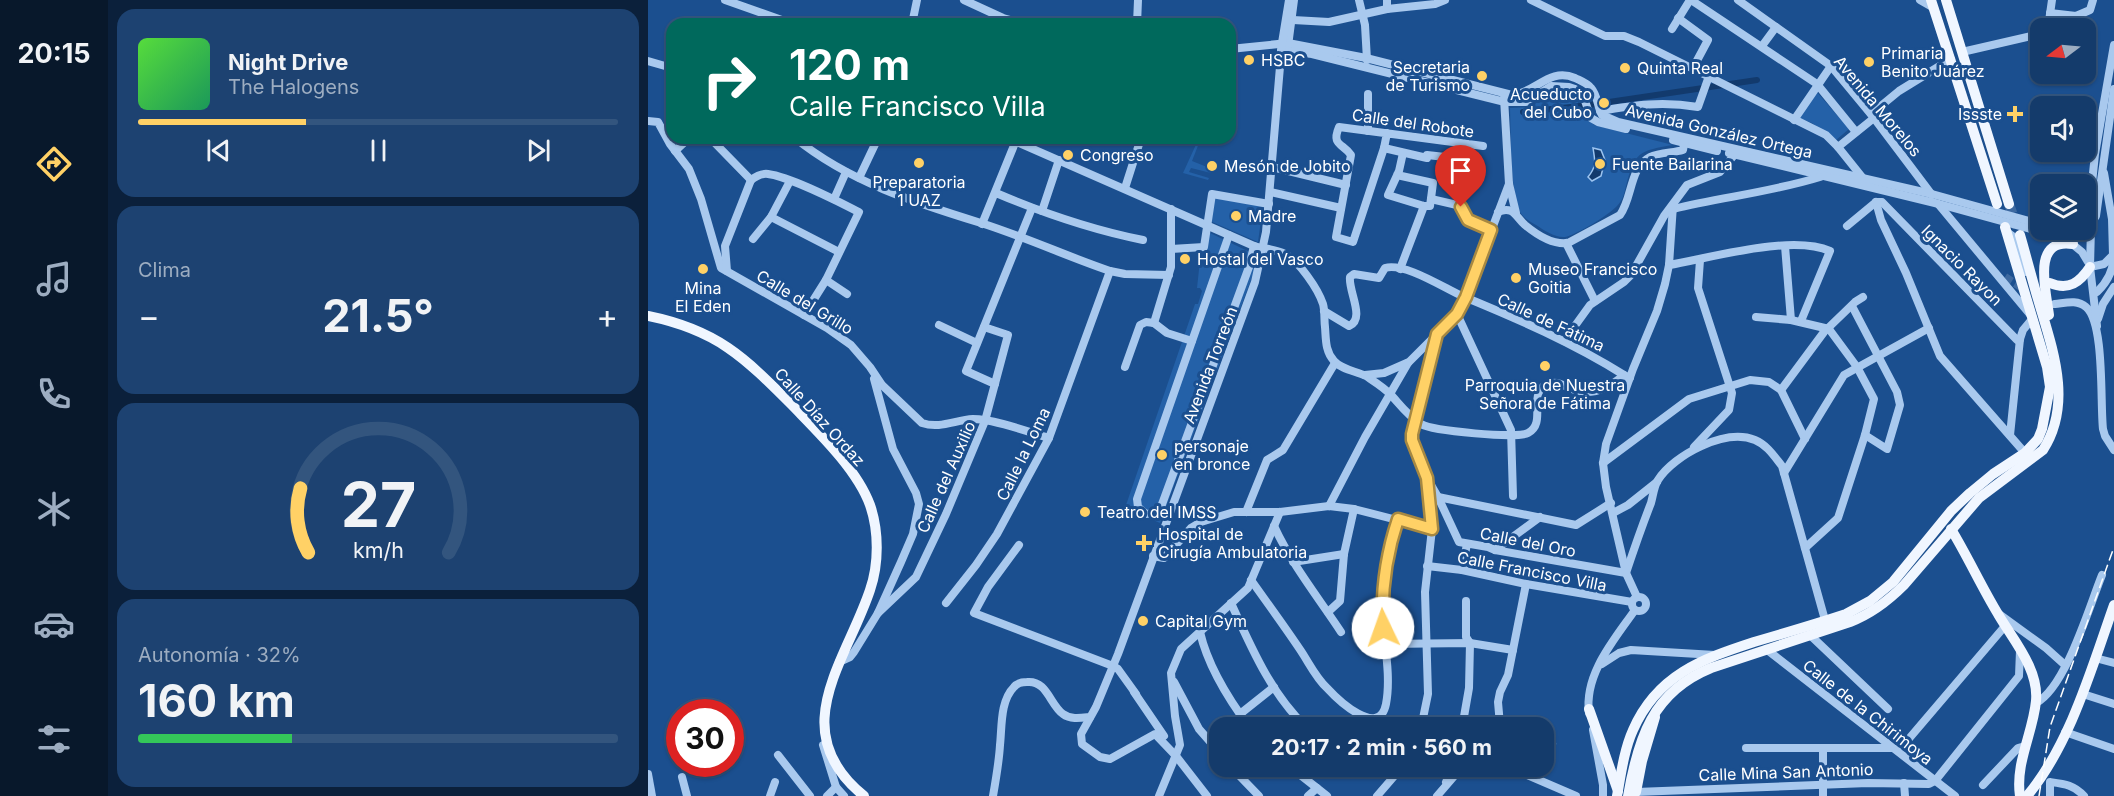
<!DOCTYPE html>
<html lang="es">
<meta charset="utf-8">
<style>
:root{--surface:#143b6b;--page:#1d4271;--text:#f1f3f6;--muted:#9dadc1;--line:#33557e;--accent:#ffd166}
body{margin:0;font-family:Inter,sans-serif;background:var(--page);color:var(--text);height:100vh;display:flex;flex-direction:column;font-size:22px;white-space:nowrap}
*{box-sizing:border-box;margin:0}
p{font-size:20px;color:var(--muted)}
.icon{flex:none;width:33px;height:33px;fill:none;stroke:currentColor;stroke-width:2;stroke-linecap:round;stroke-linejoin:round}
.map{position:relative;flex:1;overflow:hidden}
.drawer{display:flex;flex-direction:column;gap:9px;padding:9px;background:#0b203b;width:540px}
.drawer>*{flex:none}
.banner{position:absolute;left:18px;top:18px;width:570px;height:126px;border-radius:18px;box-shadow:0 2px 4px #0004,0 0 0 2px var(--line);background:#00695c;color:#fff;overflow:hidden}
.needle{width:39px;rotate:254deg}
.controls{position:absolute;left:1382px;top:18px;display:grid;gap:12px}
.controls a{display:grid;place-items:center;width:66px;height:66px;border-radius:12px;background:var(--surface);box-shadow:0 2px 4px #0004,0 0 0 2px var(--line);font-size:30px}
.speed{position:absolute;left:18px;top:699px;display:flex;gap:12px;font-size:30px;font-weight:700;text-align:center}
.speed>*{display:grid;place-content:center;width:78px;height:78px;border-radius:50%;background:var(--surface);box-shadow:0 2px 4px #0004,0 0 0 2px var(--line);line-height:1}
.speed .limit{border:9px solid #d22;background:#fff;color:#111}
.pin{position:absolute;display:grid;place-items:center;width:51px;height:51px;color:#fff;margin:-62px -26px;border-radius:50% 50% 50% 0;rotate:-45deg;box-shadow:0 0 6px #0007}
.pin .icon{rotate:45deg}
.me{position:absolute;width:66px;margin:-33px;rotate:357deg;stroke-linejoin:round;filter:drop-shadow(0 0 4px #0008)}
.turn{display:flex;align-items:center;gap:21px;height:126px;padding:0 24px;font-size:27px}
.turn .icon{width:78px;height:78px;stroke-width:2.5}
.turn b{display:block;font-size:42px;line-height:51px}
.big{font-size:45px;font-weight:700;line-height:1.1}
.drawer .widget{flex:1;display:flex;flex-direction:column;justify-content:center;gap:9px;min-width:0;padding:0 21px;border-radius:18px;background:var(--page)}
.drawer .dial{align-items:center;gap:0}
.dial svg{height:156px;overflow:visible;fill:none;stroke:var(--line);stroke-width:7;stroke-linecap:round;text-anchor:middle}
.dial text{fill:var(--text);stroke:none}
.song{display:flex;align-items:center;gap:18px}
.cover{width:72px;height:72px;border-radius:9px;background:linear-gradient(135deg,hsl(110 70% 55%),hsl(150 70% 35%))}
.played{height:6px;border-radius:3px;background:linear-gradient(90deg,var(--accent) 35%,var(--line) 35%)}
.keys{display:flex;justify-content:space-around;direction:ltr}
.heat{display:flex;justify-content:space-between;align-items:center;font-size:33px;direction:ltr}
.charge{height:9px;border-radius:4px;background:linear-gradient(90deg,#34c759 32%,var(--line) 0)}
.trip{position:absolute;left:561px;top:717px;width:345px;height:60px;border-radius:18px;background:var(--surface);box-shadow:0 2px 4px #0004,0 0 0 2px var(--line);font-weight:700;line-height:60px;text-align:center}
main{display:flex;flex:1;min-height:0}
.tab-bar{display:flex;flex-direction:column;width:108px;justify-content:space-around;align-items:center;background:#08182b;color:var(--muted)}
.tab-bar .icon{width:42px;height:42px}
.tab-bar .active{color:var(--accent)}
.tab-bar b{font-size:27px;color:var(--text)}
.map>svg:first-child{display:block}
.green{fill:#2461a8}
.water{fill:#123a6d;stroke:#9cc4f0;stroke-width:1.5}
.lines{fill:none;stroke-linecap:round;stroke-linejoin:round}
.canal{stroke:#123a6d;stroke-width:6}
.minor-tunnel{stroke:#3d69a0;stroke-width:8;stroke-dasharray:8 4;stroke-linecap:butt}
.major-tunnel{stroke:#3d69a0;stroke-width:10;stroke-dasharray:10 5;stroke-linecap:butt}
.minor{stroke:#a9c9ee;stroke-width:8}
.major{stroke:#f0f6ff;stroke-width:10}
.rail{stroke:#fff;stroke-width:1.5;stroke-dasharray:10 4.5;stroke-linecap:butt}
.route-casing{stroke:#a68842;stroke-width:15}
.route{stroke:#ffd166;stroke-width:10}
.poi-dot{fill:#ffd166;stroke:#1b4f8f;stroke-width:2}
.labels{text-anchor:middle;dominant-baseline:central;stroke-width:6;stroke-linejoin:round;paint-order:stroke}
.poi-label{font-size:16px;fill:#fff;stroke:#1b4f8f;text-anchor:start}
.street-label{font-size:16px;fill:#fff;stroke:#1b4f8f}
</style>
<main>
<nav class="tab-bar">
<b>20:15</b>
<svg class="icon active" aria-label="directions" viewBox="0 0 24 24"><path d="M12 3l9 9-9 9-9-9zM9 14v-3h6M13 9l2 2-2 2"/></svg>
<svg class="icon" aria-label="music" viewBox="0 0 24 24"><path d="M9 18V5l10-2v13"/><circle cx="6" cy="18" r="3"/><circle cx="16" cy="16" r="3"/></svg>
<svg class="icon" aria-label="phone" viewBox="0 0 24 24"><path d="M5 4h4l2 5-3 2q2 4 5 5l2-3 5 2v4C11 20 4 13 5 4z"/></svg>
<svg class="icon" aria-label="climate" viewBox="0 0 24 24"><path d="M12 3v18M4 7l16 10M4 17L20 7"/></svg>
<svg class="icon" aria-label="car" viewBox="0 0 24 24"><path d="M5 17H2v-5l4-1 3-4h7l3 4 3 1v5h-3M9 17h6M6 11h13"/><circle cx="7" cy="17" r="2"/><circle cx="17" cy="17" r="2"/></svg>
<svg class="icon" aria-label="filters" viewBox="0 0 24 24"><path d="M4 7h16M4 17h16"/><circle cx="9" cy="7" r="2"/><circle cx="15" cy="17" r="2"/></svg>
</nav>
<section class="drawer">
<div class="widget">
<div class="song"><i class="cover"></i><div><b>Night Drive</b><p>The Halogens</p></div></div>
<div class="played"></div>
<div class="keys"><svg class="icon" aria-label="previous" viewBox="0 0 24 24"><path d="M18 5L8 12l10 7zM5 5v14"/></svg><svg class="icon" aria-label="pause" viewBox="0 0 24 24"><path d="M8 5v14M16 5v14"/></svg><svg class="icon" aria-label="next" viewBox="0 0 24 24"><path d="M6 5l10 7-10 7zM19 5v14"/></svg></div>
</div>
<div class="widget"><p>Clima</p>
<div class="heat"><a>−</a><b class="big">21.5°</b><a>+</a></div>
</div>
<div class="widget dial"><svg viewBox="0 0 100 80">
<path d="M14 69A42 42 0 1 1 86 69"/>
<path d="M14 69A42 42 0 0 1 10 36" stroke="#ffd166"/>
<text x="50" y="56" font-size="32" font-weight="700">27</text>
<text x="50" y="72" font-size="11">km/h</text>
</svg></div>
<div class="widget"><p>Autonomía · 32%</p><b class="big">160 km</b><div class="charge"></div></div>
</section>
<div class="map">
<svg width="1466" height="796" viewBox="0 0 1466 796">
<rect width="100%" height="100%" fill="#1b4f8f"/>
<g class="green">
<path d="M910 90C935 96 929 109 946 125L1025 145C990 151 987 152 978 186 976 194 975 200 969 206 961 215 928 235 917 237 907 238 896 230 888 225 881 221 874 217 871 210 862 187 863 134 862 108L883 107 903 92Z"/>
<path d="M1168 91 1201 129 1188 140 1164 123 1151 118Z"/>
<path d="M551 138H553L544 161 564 169 563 173 543 168 541 172 561 178 560 180 535 173Z"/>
<path d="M566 198 615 206 610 242 562 221Z"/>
<path d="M560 232 608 255 609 264 512 523 477 508 547 304H550L554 291 552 288H549L553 251 558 249Z"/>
</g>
<path class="water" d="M945 148 953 150 957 160 953 176 944 181 940 177C949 166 947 161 945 148Z"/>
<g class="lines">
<path class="canal" d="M875 112 941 105 1109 80"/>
<path class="minor-tunnel" d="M1357 277 1376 289"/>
<path class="major-tunnel" d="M1361 204 1372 235"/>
<g class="minor">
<path d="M77 0 145 24"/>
<path d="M316 0 355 18 377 24"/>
<path d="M711 0 717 25 719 60"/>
<path d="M739 0V9"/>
<path d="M883 0 957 36H976L991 42 1178 135 1190 147 1214 177"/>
<path d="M1043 0 1169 84 1208 132"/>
<path d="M1090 0 1183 66 1226 118 1284 195"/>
<path d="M1272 0 1286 8"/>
<path d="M1402 13 1428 16 1442 10 1445 0"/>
<path d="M1030 18 1060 40 1045 68"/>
<path d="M645 20 681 22 739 9 787 4 797 0"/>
<path d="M264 24 269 0"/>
<path d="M489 24 490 0"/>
<path d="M1400 28 1404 0"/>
<path d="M1024 29 1042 0"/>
<path d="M640 46 646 0"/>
<path d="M1114 46 1128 27"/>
<path d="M582 49 640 43 718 58 864 95C888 93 901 67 927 78 933 81 939 83 943 88 950 96 949 106 954 115L970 122 1284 194 1392 224"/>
<path d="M633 50 664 54 857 102H878L903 86 921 87 927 89 937 101 943 118 950 122 978 129"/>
<path d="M1314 52 1392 34"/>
<path d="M0 61 24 68"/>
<path d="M720 94V131"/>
<path d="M856 98 861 184 868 213"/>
<path d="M952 111C987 105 1014 101 1050 107L1061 76"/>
<path d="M1223 114 1251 91 1303 59"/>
<path d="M1146 120 1183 66"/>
<path d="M0 121 10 122 22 144 41 169 53 199 73 268 179 328 203 345 222 367 234 385 274 423C292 429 307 420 325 419 346 419 381 432 401 438"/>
<path d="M739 133 736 148 705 242 688 237 703 155C695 143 683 146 691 127L835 146"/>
<path d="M62 138 103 180"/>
<path d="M147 138C201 182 268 203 333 223 377 237 418 256 462 271L477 274 521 275"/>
<path d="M360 138 606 246C616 249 628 249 637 254 651 261 670 289 675 304 677 311 676 320 677 327 678 339 677 351 686 361 694 370 708 371 718 376 727 382 737 388 744 396 753 406 760 416 773 424 785 431 869 439 880 433 899 423 880 396 897 385 909 377 923 392 935 392 952 393 964 385 976 375L982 378"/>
<path d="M1025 140 1069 151"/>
<path d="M1190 147 1226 118"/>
<path d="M736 148 779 158V155L815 159 817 144"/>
<path d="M27 151 41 138"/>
<path d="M1081 153 1291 204 1405 235H1426L1437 230"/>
<path d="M624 167 698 185"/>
<path d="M749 175 785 183 782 206H776L740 195 751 171 755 153"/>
<path d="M211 178 230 138"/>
<path d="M103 180C107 177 113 173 120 174 143 177 189 201 211 212L178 280 156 315"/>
<path d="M477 188 493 138"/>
<path d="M622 192 693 208"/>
<path d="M348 193C395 213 445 230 495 240"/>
<path d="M186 199 198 172"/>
<path d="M783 199 809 205 820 220 843 230"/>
<path d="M1228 202 1233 220 1258 273 1292 356 1377 453"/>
<path d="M1228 202H1234L1369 340 1372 339"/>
<path d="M1291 205 1385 318 1375 330 1372 339 1362 435"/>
<path d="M1025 209C1074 197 1124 192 1172 177"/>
<path d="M394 211 411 160"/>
<path d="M850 212C865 205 868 217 877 225 889 235 905 245 920 243L972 215C985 197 981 168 1002 157 1012 152 1025 153 1035 150L1037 139"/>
<path d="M123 217 191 252"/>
<path d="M334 224 369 138"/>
<path d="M1199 226 1228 202"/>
<path d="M1440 228 1448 216 1466 89"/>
<path d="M1412 230H1425"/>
<path d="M1359 232 1367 238 1377 272"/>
<path d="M581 235 489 499 490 507 498 514 508 513 513 507 601 267 606 246"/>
<path d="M105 239 123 217 142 181"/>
<path d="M918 243 947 301"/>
<path d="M1423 243 1434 252 1440 262"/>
<path d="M1137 246 1143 320"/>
<path d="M523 249 556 247 564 194 621 204"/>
<path d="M1021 265C1062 258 1144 234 1182 251L1153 321"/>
<path d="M1442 267 1456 264 1465 255 1464 219 1456 173"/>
<path d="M752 269 776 206"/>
<path d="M79 271 77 246 103 180"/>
<path d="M178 280 199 294"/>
<path d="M1449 292C1458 283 1466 270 1465 256"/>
<path d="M1407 304C1417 303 1429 299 1438 307 1457 323 1452 403 1455 429L1457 436 1466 450"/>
<path d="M1204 306 1249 392 1252 405 1239 449 1217 435"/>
<path d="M676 311 701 326C718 319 700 291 702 277L706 274 731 278 737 268C756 262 796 288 814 296 870 319 925 343 976 375"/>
<path d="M809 314 863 430 865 496"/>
<path d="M1108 317 1143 320 1181 329 1209 367 1226 399 1217 435 1190 518 1157 548"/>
<path d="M1450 319 1455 304 1466 287"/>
<path d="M506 323 523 267V209"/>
<path d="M506 323 519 333 544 341"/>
<path d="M291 325 329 343"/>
<path d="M1449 326 1442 267 1443 227 1440 222 1447 154 1466 45"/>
<path d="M789 334 767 420 764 440 779 478 790 497 811 542 840 547 847 550 978 573C986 549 994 526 1003 503 1005 496 1006 486 1010 480 1026 455 1077 428 1107 440 1119 445 1126 456 1134 466L1177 620"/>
<path d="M916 341 942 305 976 282 983 275 1016 216 1039 185 1072 172 1088 153"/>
<path d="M477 367 492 325 498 322 506 323"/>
<path d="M717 375 736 373 761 362 809 314 818 297 861 184"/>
<path d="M347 384 318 371 384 208"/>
<path d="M1133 390 1176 332 1207 302 1215 297"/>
<path d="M1046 447 1081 410 1084 393 1050 288 1052 260"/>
<path d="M955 463 1041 399 1102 380 1121 382 1133 390 1157 439"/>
<path d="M1136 473 1196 375 1281 328"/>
<path d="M790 497 928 525 963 503"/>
<path d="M681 506 717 437 760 363"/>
<path d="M598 512 619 460 635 450 687 363"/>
<path d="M965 513 980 505 1009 482"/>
<path d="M626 526C644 565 670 597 693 632"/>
<path d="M371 545 340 587 326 613 465 666 470 669 488 694"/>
<path d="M847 550 892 517"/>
<path d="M505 556 516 558 543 528 553 522 586 512H632L681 506 706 509 784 529"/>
<path d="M645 562 696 554"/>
<path d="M779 566 814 570 878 584 984 602"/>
<path d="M814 570 819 544"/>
<path d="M603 580C620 604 637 627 653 651 661 663 668 678 679 688 690 700 731 739 738 704 744 673 734 635 734 604 734 575 741 546 750 519"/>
<circle cx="991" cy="604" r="7"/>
<path d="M989 597 978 573 958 487 955 463 958 444 985 369 1009 311 1017 284 1021 265 1025 205"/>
<path d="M298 603 328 565 349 534 401 438 462 271"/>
<path d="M583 603C603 647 623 694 659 728"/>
<path d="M680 612 692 601 696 554 706 509"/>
<path d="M230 613 268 577 298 514 337 421 360 335 336 327"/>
<path d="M1351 614 1398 648 1417 665"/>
<path d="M552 632C560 667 581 700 602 728"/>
<path d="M1162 635 1240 709"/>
<path d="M737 644 822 643 865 650"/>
<path d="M1118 649 1307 796"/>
<path d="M1451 659 1466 663"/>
<path d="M191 662 202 657 206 652 230 613 253 562 265 534 271 504 268 493 245 449 226 379"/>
<path d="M954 664 971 653 983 650 1067 655"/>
<path d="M526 682 551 729 572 753"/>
<path d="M486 692 516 736"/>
<path d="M1438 695 1466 704"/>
<path d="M1388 703C1418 687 1441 607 1454 575"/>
<path d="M941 713C936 674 966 640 987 610"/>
<path d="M592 714 626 687"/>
<path d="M852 725 875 728"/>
<path d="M773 728 780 694 777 592 784 529 779 480"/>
<path d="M814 728 821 688 822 643 818 637V601"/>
<path d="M850 728 852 725 850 702 852 692 860 675 878 584"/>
<path d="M945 730 955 785V796"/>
<path d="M1417 732 1466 749"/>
<path d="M896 739 904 744"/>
<path d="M175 745 188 787 196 796"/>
<path d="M1098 748H1244"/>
<path d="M1253 748 1357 626"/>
<path d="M130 755 162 796"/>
<path d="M582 766 611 796"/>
<path d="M641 766 679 796"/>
<path d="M713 766 732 772 750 766"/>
<path d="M858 766 928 796"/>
<path d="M0 774 4 796"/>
<path d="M34 777 39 796"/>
<path d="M798 782 805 766"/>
<path d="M1256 783 1257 796"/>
<path d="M1335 785 1370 748 1377 746"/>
<path d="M988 795V792L1220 783 1281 784 1287 781 1371 676 1372 651"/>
<path d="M122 796 127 782"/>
<path d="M179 796 188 787"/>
<path d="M345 796C348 779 351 762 352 745 354 727 352 701 366 687 369 683 374 682 379 682 399 680 402 705 415 714 423 720 433 718 442 717"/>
<path d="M511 796 532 745 527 716 523 673 533 649 600 588 632 512"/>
<path d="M559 796 528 756 507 734 462 759 452 757 434 744 433 734 448 707 470 654 607 282 618 232 634 43 641 0"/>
<path d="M660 796 669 788"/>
<path d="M729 796 755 766"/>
<path d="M789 796 815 766"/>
<path d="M1175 796V748"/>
<path d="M1402 796V782C1417 784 1426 785 1436 796"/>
</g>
<g class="major">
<path d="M1283 0 1349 204"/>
<path d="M1298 0 1361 204"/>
<path d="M1402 283C1421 291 1432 282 1442 267"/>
<path d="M1401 315C1398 291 1383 237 1425 244"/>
<path d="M0 316C69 330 96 357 144 405 170 432 209 469 222 505 231 531 231 564 222 590 198 662 136 731 216 796"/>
<path d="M1303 529C1320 557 1333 586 1350 614 1365 640 1391 669 1388 701 1385 733 1367 763 1372 796"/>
<path d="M941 709 970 791"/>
<path d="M988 792 994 761 1007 717"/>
<path d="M969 796C973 774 976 750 985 730 1009 675 1054 659 1106 642 1137 633 1168 624 1198 614L1222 601 1245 582 1303 511 1322 493 1345 474 1377 453 1390 439 1394 429 1402 387 1399 367 1357 227"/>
<path d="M980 796C990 739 1004 692 1063 668L1202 622C1223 614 1240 601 1256 585L1331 498 1395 450C1424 405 1406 353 1392 306 1385 283 1379 259 1372 235"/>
<path d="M1379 796C1422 745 1444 667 1466 605"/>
</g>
<path class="rail" d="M1391 796 1402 727 1466 547"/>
</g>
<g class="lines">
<defs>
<path id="route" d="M735 628C733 590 738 555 750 519L784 529 779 478 764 440V434L789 334 809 314 818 297 843 230 820 220 813 207"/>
</defs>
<use href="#route" class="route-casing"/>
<use href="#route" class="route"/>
</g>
<g class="poi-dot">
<circle cx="601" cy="60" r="6"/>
<circle cx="1221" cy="62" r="6"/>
<circle cx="977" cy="68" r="6"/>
<circle cx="834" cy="76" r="6"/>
<circle cx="956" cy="103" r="6"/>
<path d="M1364 105h6v6h6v6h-6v6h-6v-6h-6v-6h6z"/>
<circle cx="420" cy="155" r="6"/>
<circle cx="271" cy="163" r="6"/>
<circle cx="952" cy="164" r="6"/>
<circle cx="564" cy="166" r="6"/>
<circle cx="588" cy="216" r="6"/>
<circle cx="537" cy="259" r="6"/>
<circle cx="55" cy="269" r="6"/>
<circle cx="868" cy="278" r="6"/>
<circle cx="897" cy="366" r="6"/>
<circle cx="514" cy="455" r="6"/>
<circle cx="437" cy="512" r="6"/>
<path d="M493 534h6v6h6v6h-6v6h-6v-6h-6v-6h6z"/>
<circle cx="495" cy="621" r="6"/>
</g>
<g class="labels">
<g class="poi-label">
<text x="1233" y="53">Primaria<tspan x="1233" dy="18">Benito Juárez</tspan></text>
<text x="613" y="60">HSBC</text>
<text x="822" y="67" text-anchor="end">Secretaria<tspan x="822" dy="18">de Turismo</tspan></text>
<text x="989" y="68">Quinta Real</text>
<text x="944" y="94" text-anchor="end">Acueducto<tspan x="944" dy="18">del Cubo</tspan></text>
<text x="1354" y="114" text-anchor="end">Issste</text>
<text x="432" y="155">Congreso</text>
<text x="964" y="164">Fuente Bailarina</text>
<text x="576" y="166">Mesón de Jobito</text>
<text x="271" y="182" text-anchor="middle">Preparatoria<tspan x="271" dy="18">1 UAZ</tspan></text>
<text x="600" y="216">Madre</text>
<text x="549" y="259">Hostal del Vasco</text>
<text x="880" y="269">Museo Francisco<tspan x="880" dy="18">Goitia</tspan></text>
<text x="55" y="288" text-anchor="middle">Mina<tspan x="55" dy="18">El Eden</tspan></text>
<text x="897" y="385" text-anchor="middle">Parroquia de Nuestra<tspan x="897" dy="18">Señora de Fátima</tspan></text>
<text x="526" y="446">personaje<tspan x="526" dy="18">en bronce</tspan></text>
<text x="449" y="512">Teatro del IMSS</text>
<text x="510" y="534">Hospital de<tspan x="510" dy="18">Cirugía Ambulatoria</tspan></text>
<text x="507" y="621">Capital Gym</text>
</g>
<g class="street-label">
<text transform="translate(1230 106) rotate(50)">Avenida Morelos</text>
<text transform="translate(765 123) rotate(8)">Calle del Robote</text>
<text transform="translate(1071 131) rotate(13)">Avenida González Ortega</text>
<text transform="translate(1314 265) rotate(45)">Ignacio Rayon</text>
<text transform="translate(157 302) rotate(31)">Calle del Grillo</text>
<text transform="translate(903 322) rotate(25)">Calle de Fátima</text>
<text transform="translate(562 365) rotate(-69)">Avenida Torreón</text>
<text transform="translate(172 417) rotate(48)">Calle Díaz Ordaz</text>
<text transform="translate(375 454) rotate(-64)">Calle la Loma</text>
<text transform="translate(298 477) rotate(-66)">Calle del Auxilio</text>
<text transform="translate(880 542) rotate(11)">Calle del Oro</text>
<text transform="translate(884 571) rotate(11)">Calle Francisco Villa</text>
<text transform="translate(1220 712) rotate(38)">Calle de la Chirimoya</text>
<text transform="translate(1138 772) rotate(-2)">Calle Mina San Antonio</text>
</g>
</g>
</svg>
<div class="controls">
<a><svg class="needle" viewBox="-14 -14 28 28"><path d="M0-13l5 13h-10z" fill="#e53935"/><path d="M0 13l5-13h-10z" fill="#9dadc1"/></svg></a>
<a><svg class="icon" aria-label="sound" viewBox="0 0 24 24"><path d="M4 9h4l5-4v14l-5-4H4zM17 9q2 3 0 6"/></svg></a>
<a><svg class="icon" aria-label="layers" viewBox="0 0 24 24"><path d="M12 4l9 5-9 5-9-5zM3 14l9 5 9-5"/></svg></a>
</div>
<div class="speed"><div class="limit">30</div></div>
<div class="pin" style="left:813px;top:207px;background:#d93025"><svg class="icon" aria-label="arrive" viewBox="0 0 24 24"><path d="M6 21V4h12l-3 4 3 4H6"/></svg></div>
<svg class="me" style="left:735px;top:628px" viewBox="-20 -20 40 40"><circle r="19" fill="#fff"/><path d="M0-13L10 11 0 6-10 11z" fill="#ffd166"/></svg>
<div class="trip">20:17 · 2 min · 560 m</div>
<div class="banner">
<div class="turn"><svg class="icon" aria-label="right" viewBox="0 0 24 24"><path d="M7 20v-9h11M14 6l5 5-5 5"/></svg><div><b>120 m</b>Calle Francisco Villa</div></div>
</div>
</div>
</main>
